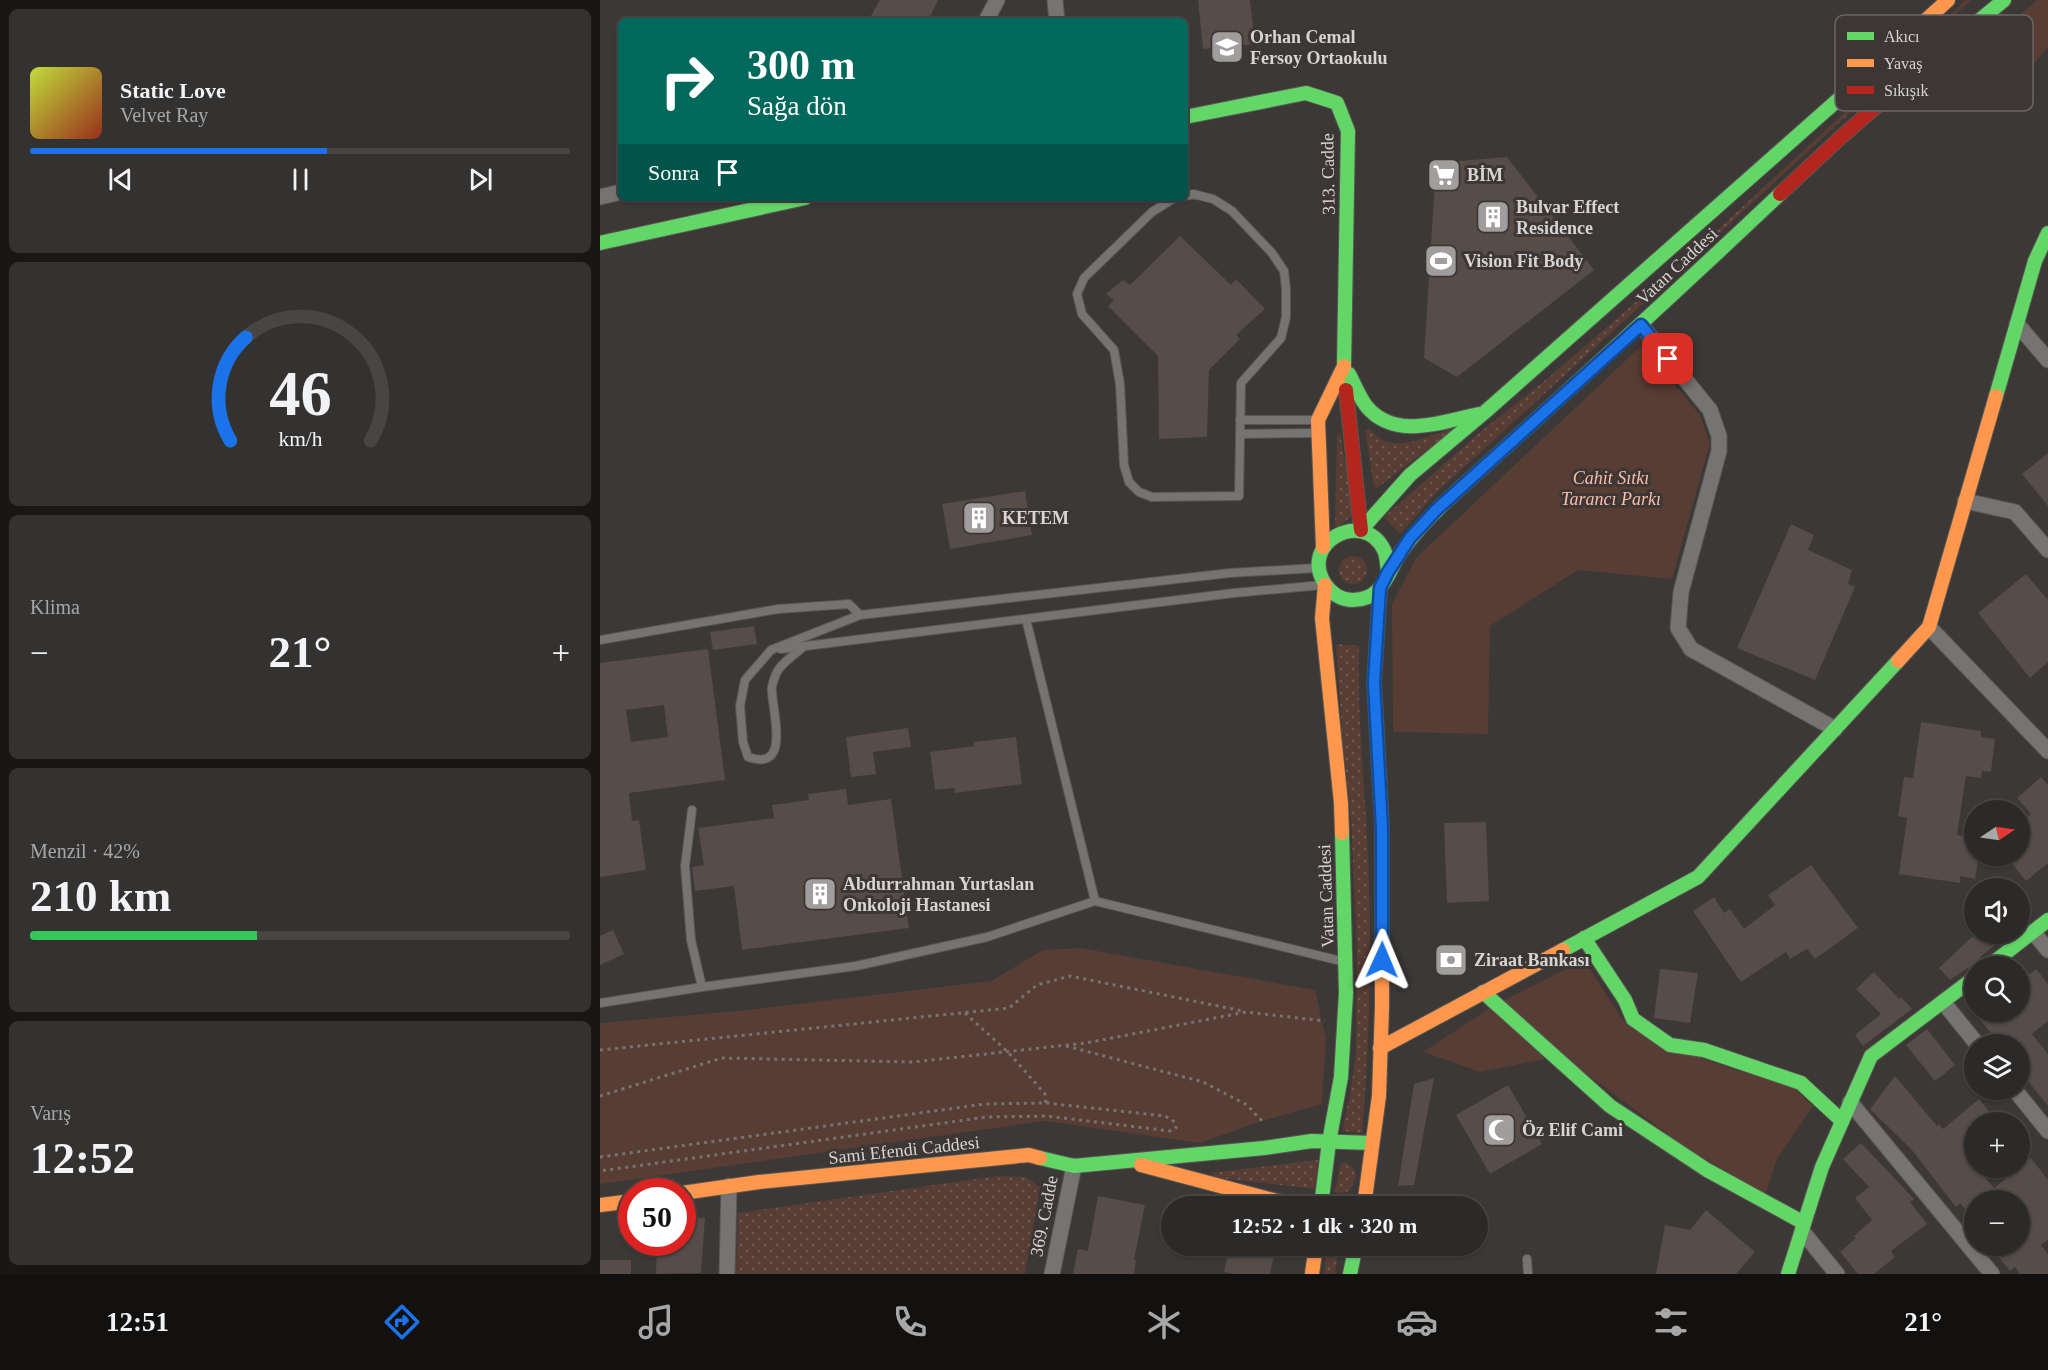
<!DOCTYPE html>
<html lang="tr">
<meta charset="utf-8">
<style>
:root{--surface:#2c2a28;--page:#343230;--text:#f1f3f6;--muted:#a6a7a8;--line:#484645;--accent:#1a73e8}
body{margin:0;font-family:Georgia,serif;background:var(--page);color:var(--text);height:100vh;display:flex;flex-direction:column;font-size:22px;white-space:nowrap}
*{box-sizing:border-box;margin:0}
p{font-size:20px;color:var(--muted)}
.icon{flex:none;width:33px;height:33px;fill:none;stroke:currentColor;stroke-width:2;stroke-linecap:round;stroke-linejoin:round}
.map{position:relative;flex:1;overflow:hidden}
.drawer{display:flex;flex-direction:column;gap:9px;padding:9px;background:#181716;width:600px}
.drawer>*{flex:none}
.guide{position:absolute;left:18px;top:18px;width:570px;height:183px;border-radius:9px;box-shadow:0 2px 4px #0004,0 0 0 2px var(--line);background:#00695c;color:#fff;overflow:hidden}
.needle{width:39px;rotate:77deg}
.controls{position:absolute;left:1364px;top:800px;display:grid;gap:12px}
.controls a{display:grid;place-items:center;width:66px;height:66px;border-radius:50%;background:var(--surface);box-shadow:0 2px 4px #0004,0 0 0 2px var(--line);font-size:30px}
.speed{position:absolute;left:18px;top:1178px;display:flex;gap:12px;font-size:30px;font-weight:700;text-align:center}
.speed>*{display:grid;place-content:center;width:78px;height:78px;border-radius:50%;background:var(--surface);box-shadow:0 2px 4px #0004,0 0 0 2px var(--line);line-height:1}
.speed .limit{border:9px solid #d22;background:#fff;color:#111}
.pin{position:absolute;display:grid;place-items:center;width:51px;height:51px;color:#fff;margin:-26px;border-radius:12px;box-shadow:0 3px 9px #0006}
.me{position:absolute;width:66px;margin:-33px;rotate:1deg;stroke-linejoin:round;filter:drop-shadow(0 0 4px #0008)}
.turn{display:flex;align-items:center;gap:21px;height:126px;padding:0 30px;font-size:27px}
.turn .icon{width:78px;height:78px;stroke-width:2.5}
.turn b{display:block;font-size:42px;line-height:51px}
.then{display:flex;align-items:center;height:57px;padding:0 30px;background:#0003;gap:12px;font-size:22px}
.big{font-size:45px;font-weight:800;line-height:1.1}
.drawer .tile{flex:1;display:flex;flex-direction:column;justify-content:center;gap:9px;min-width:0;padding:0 21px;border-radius:9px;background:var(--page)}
.drawer .dial{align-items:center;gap:0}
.dial svg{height:156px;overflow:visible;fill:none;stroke:var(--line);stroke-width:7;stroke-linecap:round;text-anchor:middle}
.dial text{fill:var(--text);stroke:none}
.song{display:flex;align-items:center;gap:18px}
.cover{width:72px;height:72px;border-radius:9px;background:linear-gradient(135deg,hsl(70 70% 55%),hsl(10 70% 35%))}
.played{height:6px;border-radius:3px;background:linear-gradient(90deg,var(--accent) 55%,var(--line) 55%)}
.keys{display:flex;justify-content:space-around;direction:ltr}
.heat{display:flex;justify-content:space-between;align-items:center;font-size:33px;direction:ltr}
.charge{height:9px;border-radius:4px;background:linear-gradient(90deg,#34c759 42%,var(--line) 0)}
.trip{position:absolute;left:561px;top:1196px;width:327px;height:60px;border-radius:30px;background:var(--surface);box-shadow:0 2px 4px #0004,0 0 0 2px var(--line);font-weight:800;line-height:60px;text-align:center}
.tab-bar{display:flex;height:96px;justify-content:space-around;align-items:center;background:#121110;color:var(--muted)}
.tab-bar .icon{width:42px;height:42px}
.tab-bar .current{color:var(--accent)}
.tab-bar b{font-size:27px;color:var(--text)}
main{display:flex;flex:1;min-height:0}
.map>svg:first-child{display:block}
.grass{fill:url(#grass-dots)}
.park{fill:#583d34}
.building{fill:#564c48;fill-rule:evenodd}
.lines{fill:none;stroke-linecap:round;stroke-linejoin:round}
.lane-casing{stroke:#595655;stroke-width:10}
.street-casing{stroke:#595655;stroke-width:17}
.fast-casing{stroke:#595655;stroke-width:16}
.slow-casing{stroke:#595655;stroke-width:16}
.jam-casing{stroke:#595655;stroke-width:16}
.path{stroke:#767472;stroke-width:3;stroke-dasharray:3 4.5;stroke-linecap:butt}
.lane{stroke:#767472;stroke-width:8}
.street{stroke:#767472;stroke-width:15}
.fast{stroke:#63d668;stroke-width:14}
.slow{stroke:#ff974d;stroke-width:14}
.jam{stroke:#b3261e;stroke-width:14}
.route-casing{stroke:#114b97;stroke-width:15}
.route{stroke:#1a73e8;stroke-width:10}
.labels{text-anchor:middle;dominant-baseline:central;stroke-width:6;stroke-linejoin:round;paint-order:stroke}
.poi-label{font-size:18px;font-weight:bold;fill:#d7d4d3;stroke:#3c3735;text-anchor:start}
.street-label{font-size:18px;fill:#d7d4d3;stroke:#3c3735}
.park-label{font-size:18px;font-style:italic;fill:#fcbca7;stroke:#3c3735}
.key{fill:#3c3735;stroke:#6a6664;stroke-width:1.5}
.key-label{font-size:16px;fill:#d7d4d3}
</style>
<main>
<section class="drawer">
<div class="tile">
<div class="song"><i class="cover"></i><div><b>Static Love</b><p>Velvet Ray</p></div></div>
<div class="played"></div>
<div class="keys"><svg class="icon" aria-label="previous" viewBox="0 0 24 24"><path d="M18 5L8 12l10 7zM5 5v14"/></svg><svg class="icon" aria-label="pause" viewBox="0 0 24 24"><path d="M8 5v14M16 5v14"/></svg><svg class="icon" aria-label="next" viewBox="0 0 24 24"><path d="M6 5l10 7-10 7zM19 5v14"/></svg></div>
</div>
<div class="tile dial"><svg viewBox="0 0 100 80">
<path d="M14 69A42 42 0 1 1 86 69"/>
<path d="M14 69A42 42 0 0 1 22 16" stroke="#1a73e8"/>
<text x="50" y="56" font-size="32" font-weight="700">46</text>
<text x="50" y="72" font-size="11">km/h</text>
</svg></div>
<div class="tile"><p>Klima</p>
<div class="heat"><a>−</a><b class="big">21°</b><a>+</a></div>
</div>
<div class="tile"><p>Menzil · 42%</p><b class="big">210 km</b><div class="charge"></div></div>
<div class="tile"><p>Varış</p><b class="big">12:52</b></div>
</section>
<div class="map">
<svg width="1448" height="1274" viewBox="0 0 1448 1274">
<defs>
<pattern id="grass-dots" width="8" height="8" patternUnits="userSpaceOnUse" patternTransform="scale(1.5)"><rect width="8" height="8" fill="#583d34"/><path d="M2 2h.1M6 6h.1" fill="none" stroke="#6f5850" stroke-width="1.8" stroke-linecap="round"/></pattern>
</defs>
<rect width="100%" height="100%" fill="#3b3836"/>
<g class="grass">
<path d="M1366 0H1371L1106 246 838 491 800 534 784 517 879 433 948 378 1097 249Z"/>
<path d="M855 428 777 488 774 487 765 430 770 429C775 434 779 439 785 441 807 449 834 433 855 428Z"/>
<path d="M740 434 755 514 737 527 735 525 737 435Z"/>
<circle cx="753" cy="570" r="14"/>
<path d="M736 644 759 646C757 717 765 786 768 856 772 948 770 1041 762 1133L742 1131 751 1089 756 1052 757 949 751 818 743 744Z"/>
<path d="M718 1160 715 1189 611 1177V1173Z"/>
<path d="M745 1162C759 1170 757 1179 749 1191L738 1194 735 1191 740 1164Z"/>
<path d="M397 1176 425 1177 440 1187 425 1274H136L138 1213Z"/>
<path d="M727 1250 738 1251 735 1274H724Z"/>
</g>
<g class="park">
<path d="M1437 0H1448V47L1393 113 1352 72Z"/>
<path d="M1042 345 1100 415 1110 443 1072 579 978 570 890 626 888 734 793 732 792 604 816 558Z"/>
<path d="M480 948 715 990 726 1039 722 1104 662 1121 600 1143 445 1121 0 1184V1023L148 1010 391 981 443 950Z"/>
<path d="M984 960 1023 1020 1106 1060 1194 1088 1213 1106 1177 1159 1165 1195 1084 1146 966 1059 954 1057 881 1072 823 1052 896 1004Z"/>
</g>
<g class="building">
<path d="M280 0H338L328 21H268Z"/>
<path d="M598 0H650L655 44 603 49Z"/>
<path d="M907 157 994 270 857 377 824 358 836 163Z"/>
<path d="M580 236 631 285 636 279 665 309 636 335 640 339 609 370 607 437 559 439 558 356 508 306 514 300 506 294 523 280 530 285Z"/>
<path d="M1448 453V506L1422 474Z"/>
<path d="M425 491 432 535 350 549 342 504Z"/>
<path d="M1191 524 1214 535 1208 550 1252 570 1248 584 1255 587 1215 680 1137 648Z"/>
<path d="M1426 574 1448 600V662L1430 678 1378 613Z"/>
<path d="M154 626 157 644 113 650 110 632Z"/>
<path d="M108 649 125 780 29 793 32 821 39 820 46 870 0 877V663ZM64 705 68 737 31 742 26 710Z"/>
<path d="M1321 722 1381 731V737L1395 739 1391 772 1382 771 1381 778 1366 776 1357 835 1372 837 1371 845H1374V855H1379L1375 879 1360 876V883L1299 874 1307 818 1298 816 1304 777 1313 778Z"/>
<path d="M308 728 311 747 273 752 276 774 251 777 246 737Z"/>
<path d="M416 737 422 784 355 793 354 788 335 790 330 752 374 746V742Z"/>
<path d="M1441 777 1448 785V863L1426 881 1405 855H1419V824L1431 814 1417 798Z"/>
<path d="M246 789 248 805 291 799 309 928 142 950 134 886 95 891 92 867 104 865 98 828 174 818 172 805 209 800 208 794Z"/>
<path d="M886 822 889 901 847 903 844 823Z"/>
<path d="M1211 865 1258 928 1215 959 1207 949 1190 959 1186 952 1141 982 1093 911 1114 897 1124 913 1130 909 1144 929 1175 905 1168 895Z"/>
<path d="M13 930 24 954 0 965V936Z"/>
<path d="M1376 933H1411L1381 956 1377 966 1367 968 1350 980 1339 968Z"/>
<path d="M1060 969 1098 973 1090 1023 1054 1018Z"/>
<path d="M1436 969 1448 984V1021L1432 1034 1448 1054V1106L1419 1070V1044H1400L1378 1017 1385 1011H1419V983Z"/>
<path d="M1274 972 1299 999 1301 997 1312 1009 1263 1046 1255 1035 1281 1014 1256 989Z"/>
<path d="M1327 1029 1355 1065 1335 1081 1306 1045Z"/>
<path d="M1295 1076 1337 1126 1339 1124 1343 1129 1379 1099 1397 1122H1374V1167H1376L1394 1188 1419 1168V1149L1429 1160 1431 1158 1448 1180V1240L1441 1245 1448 1254V1274H1420L1415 1267 1410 1271 1389 1245H1419V1200H1374V1220L1360 1203 1356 1207 1311 1149 1270 1109Z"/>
<path d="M834 1078 814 1185 798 1186 814 1084Z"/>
<path d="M908 1085 942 1144 890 1174 856 1115Z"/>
<path d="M1261 1143 1314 1199 1310 1202 1327 1224 1291 1251 1295 1257 1274 1274H1258L1240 1252 1256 1238 1254 1236 1272 1220 1255 1198 1269 1187 1243 1159Z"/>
<path d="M498 1196 545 1205 534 1260H536L534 1274H473L478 1249 488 1251Z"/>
<path d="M1106 1210 1155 1252 1136 1274H1056L1065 1225 1090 1230Z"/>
<path d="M91 1217 105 1218 101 1273 56 1274 57 1242H82V1221Z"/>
<path d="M630 1245H676L670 1274H634L624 1272Z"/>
<rect x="0" y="1260" width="31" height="14"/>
</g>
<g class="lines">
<defs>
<g id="lane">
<path d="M577 198 571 200 552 212 484 278 477 294 482 314 514 350 520 384 524 465 529 482 539 492 552 497 639 496 641 383 681 338 686 317V289L684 271 672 253 632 211 613 199 593 194 585 196"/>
<path d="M640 420H716"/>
<path d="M640 434 716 433"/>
<path d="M426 619 495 901"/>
<path d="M0 640 178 609 249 604 260 615"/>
<path d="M202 648C194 655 180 664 176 674 174 679 171 687 172 692 173 714 191 772 148 757L143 742 140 706 145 680 171 650 260 615 630 573 717 568"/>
<path d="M181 649 634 593 723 585"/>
<path d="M92 810 85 866 91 940 102 987"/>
<path d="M0 1003 102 987 256 966 387 937 495 901 745 962"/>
<path d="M927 1259 928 1274"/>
</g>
<g id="street">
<path d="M455 0 457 21"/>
<path d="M386 21 397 0"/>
<path d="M0 197 21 192"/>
<path d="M1417 324 1448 360"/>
<path d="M1041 325 1110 410 1119 436V451L1081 592 1078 628 1091 649 1235 729"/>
<path d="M1365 501 1415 512 1448 550"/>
<path d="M1329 627 1448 751"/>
<path d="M1433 932 1448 950"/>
<path d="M1343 1002 1377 1044"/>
<path d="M1414 1089 1448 1131"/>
<path d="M1250 1102 1392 1274"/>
<path d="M1202 1231 1237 1274"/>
<path d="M127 1274 129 1186"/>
<path d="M452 1274 474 1166"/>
</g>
<g id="fast">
<path d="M1294 91 1404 0"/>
<path d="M585 117 706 93 737 103 748 131 744 366 746 390"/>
<path d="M0 243 205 198"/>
<path d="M749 374C755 385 759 397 767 407 796 441 843 421 879 414"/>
<path d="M1396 396 1435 261 1448 233"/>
<path d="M761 530 810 475 885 412 1249 90"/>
<path d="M788 572C787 565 787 556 784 550 764 508 698 542 725 584 731 593 741 600 752 600 761 600 771 597 777 591 788 581 792 564 801 552 816 530 835 511 856 492 965 394 1073 295 1180 194"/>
<path d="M780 589 774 682 782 825"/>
<path d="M984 938 1025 1000 1033 1019 1070 1045 1104 1050 1201 1083 1242 1121"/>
<path d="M963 950 1098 877 1298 661"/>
<path d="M1389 966 1448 920"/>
<path d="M883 992 1010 1106 1107 1170 1204 1223"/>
<path d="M440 1158 474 1166 664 1148 712 1141 772 1143"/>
<path d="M721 1206 729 1142 741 1077 746 993 742 833"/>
<path d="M750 1274 756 1245"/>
<path d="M1188 1274 1222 1167 1271 1056 1374 978"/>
</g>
<g id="slow">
<path d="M1249 90 1348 0"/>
<path d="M723 547 718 420 744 366"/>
<path d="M725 585 722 618 741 803 742 833"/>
<path d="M1298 661 1329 627 1396 396"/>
<path d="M780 1048 963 950"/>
<path d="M541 1165 677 1201 709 1206"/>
<path d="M82 1193 159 1182 429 1155 440 1158"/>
<path d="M0 1205 32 1201"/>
<path d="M764 1206 779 1096 782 1007V825"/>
<path d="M712 1274 716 1245"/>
</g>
<g id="jam">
<path d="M1180 194 1240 138 1294 91"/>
<path d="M746 390 761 530"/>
</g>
</defs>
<use href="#lane" class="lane-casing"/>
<use href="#street" class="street-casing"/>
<use href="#fast" class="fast-casing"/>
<use href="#slow" class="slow-casing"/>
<use href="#jam" class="jam-casing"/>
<g class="path">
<path d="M365 1013 408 1052 445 1094 446 1103"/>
<path d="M466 1046 603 1082 647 1105 662 1121"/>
<path d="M0 1050 409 1008 437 985 470 976 643 1011"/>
<path d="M0 1096 122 1058 313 1062 486 1043 646 1012 725 1021"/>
<path d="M0 1157 385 1104 446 1103 565 1116 575 1122 576 1128 570 1131 447 1116 387 1117 0 1171"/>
</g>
<use href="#lane" class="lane"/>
<use href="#street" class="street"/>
<use href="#fast" class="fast"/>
<use href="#slow" class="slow"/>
<use href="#jam" class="jam"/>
</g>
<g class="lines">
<defs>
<path id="route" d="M782 960V828L774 682 780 588 788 572 810 538 836 510 1041 325 1068 359"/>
</defs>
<use href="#route" class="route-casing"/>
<use href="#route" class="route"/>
</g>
<defs>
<symbol id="school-square" viewBox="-11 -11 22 22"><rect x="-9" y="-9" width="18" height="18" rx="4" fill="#a09d9c" stroke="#3c3735"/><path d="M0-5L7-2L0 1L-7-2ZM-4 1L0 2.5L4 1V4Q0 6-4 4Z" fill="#fff"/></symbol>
<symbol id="supermarket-square" viewBox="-11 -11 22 22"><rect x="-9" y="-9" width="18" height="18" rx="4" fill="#a09d9c" stroke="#3c3735"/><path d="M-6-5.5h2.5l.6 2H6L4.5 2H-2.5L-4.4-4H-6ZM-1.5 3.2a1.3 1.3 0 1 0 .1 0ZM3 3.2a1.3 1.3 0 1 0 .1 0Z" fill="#fff"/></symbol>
<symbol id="building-square" viewBox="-11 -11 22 22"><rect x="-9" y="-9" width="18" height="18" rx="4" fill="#a09d9c" stroke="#3c3735"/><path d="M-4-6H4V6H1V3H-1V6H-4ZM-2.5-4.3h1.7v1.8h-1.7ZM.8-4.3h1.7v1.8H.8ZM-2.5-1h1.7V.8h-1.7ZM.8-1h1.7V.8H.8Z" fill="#fff"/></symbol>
<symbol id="stadium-square" viewBox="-11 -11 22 22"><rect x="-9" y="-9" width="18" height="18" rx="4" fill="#a09d9c" stroke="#3c3735"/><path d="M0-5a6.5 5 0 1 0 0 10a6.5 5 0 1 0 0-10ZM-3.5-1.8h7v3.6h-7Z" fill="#fff"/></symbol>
<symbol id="bank-square" viewBox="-11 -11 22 22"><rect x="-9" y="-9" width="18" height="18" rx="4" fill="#a09d9c" stroke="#3c3735"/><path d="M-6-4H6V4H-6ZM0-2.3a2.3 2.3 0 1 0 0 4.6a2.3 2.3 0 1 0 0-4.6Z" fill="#fff"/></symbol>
<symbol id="mosque-square" viewBox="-11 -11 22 22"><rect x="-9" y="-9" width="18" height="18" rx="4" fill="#a09d9c" stroke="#3c3735"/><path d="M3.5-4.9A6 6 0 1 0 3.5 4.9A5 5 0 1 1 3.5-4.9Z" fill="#fff"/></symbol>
</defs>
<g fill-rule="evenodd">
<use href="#school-square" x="608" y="28" width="38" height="38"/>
<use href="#supermarket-square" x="825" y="156" width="38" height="38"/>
<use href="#building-square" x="874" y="198" width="38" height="38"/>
<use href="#stadium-square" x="822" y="242" width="38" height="38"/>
<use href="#building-square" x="360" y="499" width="38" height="38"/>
<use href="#building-square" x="201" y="875" width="38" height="38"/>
<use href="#bank-square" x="832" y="941" width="38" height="38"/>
<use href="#mosque-square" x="880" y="1111" width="38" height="38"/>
</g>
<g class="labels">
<g class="poi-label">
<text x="650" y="37">Orhan Cemal<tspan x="650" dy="21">Fersoy Ortaokulu</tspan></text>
<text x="867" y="175">BİM</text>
<text x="916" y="207">Bulvar Effect<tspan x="916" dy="21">Residence</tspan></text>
<text x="864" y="261">Vision Fit Body</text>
<text x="402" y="518">KETEM</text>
<text x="243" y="884">Abdurrahman Yurtaslan<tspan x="243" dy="21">Onkoloji Hastanesi</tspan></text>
<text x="874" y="960">Ziraat Bankası</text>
<text x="922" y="1130">Öz Elif Cami</text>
</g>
<g class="street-label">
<text transform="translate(728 174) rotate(-91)">313. Cadde</text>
<text transform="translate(1077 266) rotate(-43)">Vatan Caddesi</text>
<text transform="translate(726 896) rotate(-92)">Vatan Caddesi</text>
<text transform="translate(304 1150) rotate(-6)">Sami Efendi Caddesi</text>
<text transform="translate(444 1216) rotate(-79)">369. Cadde</text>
</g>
<g class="park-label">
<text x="1011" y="478">Cahit Sıtkı<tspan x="1011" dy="21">Tarancı Parkı</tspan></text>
</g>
</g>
<rect x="1235" y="15" width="198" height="96" rx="9" class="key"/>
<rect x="1247" y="32" width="27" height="8" fill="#63d668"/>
<rect x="1247" y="59" width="27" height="8" fill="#ff974d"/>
<rect x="1247" y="86" width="27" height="8" fill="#b3261e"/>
<g class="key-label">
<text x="1284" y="42">Akıcı</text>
<text x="1284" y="69">Yavaş</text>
<text x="1284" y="96">Sıkışık</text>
</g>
</svg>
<div class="controls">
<a><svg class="needle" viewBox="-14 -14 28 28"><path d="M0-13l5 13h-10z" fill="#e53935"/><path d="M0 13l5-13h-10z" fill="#a6a7a8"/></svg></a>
<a><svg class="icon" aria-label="sound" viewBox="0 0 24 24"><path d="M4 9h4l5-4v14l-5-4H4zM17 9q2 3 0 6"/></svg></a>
<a><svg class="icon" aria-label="search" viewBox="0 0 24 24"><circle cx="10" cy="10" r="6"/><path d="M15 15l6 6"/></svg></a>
<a><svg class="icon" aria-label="layers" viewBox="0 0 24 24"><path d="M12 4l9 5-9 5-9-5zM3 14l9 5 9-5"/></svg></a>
<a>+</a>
<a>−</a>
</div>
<div class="speed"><div class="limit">50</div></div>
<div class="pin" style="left:1068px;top:359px;background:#d93025"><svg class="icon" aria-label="arrive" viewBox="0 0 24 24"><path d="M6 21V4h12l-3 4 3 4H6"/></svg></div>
<svg class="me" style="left:782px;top:960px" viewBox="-20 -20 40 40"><path d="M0-17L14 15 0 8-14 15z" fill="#1a73e8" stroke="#fff" stroke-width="4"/></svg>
<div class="trip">12:52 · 1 dk · 320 m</div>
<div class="guide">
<div class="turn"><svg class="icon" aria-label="right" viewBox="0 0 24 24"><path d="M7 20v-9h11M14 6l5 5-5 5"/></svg><div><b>300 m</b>Sağa dön</div></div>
<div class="then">Sonra<svg class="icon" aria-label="arrive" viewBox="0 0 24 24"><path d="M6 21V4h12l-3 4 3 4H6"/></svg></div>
</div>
</div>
</main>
<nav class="tab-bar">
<b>12:51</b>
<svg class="icon current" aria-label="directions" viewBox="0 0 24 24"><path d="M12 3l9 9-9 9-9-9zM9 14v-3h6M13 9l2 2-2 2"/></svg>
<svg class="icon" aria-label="music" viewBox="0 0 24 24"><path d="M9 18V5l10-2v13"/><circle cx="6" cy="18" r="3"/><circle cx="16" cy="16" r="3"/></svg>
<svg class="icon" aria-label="phone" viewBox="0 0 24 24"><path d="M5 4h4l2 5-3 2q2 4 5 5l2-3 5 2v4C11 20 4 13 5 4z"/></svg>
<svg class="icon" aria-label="climate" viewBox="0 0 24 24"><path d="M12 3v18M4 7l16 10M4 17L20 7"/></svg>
<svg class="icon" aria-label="car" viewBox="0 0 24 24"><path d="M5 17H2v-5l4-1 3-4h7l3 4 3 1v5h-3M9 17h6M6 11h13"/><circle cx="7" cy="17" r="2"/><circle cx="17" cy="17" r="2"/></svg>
<svg class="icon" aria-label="filters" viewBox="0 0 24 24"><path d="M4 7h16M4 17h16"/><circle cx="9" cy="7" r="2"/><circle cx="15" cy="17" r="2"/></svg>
<b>21°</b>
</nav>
